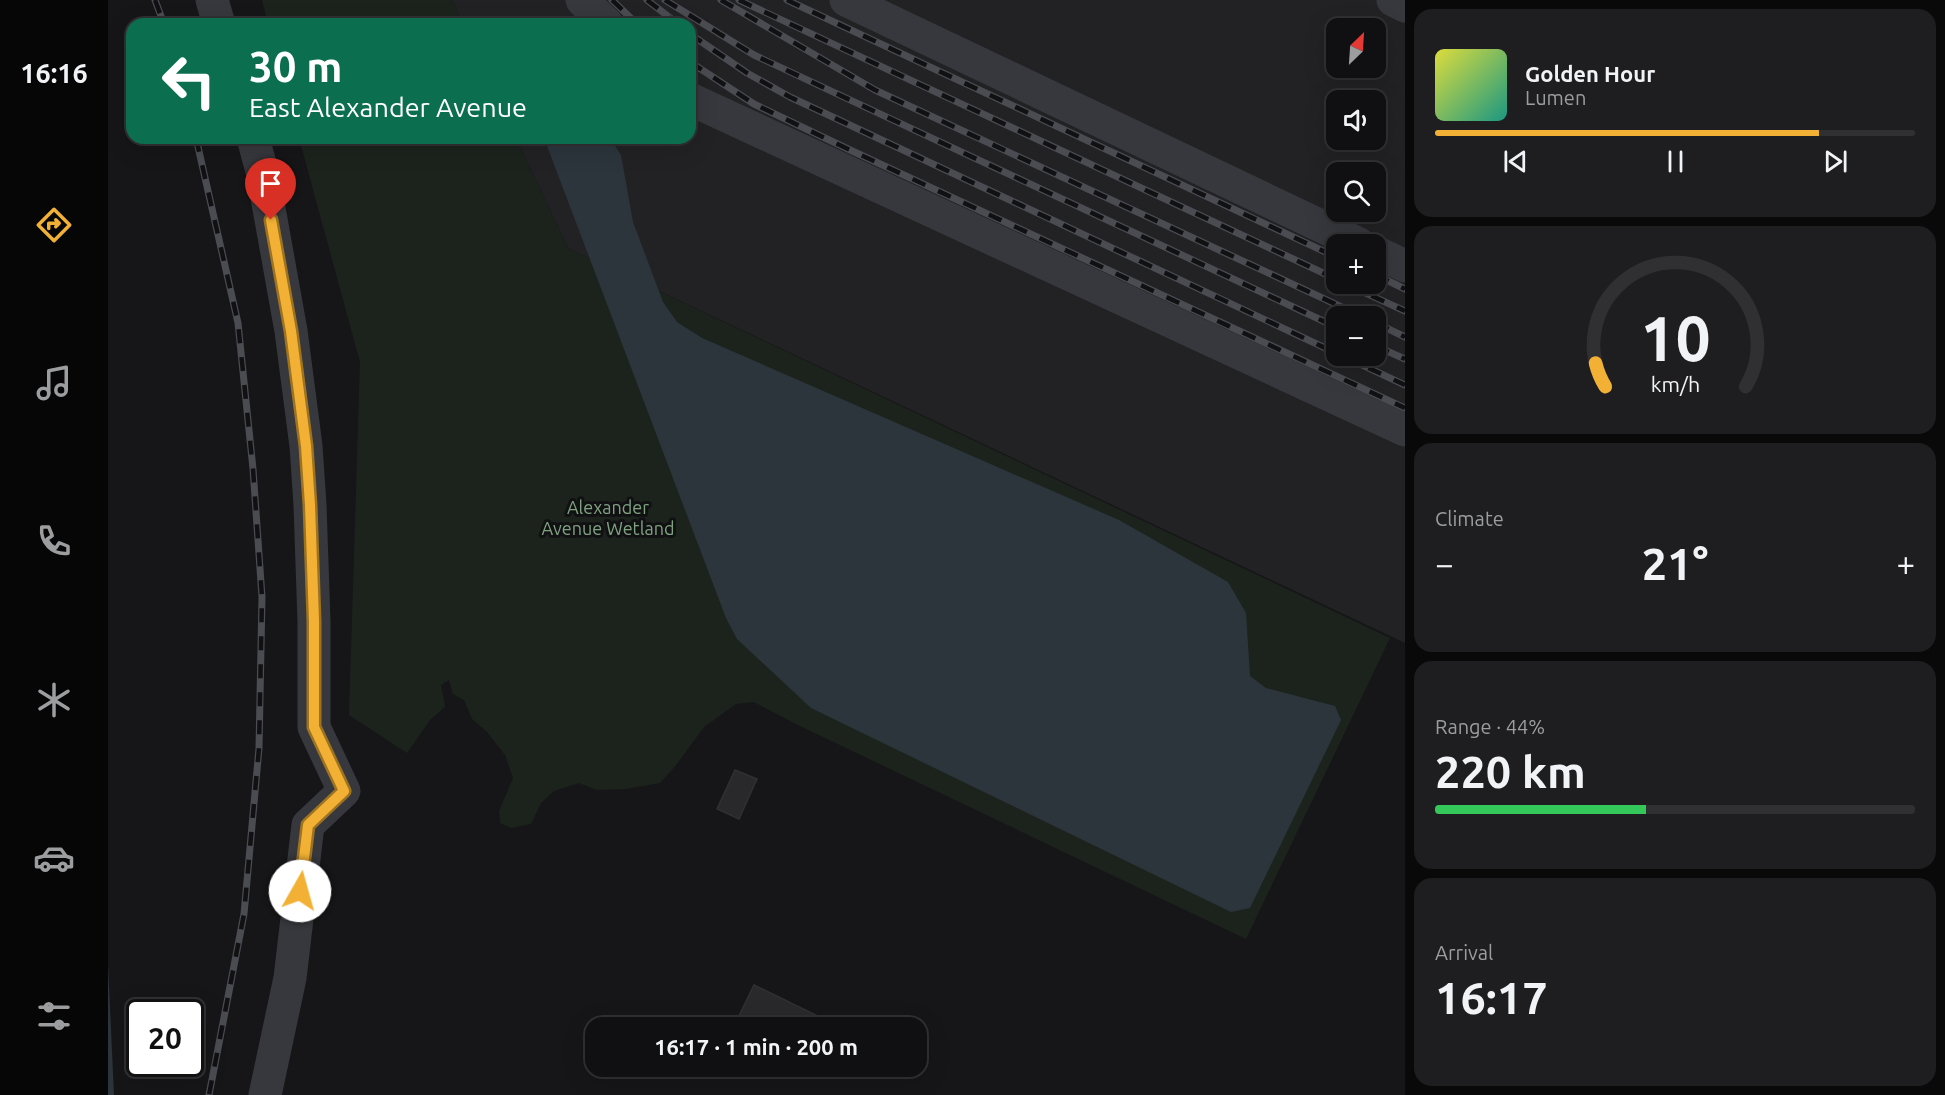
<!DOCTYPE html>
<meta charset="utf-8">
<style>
:root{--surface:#101012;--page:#1e1e20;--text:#f1f3f6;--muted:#9c9d9f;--line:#303032;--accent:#f2b134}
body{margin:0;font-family:Ubuntu,sans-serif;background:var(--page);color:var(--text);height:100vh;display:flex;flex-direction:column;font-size:22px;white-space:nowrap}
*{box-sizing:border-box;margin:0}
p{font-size:20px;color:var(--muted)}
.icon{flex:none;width:33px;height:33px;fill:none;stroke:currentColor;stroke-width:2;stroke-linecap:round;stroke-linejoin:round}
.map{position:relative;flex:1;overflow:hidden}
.details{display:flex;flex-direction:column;gap:9px;padding:9px;background:#09090a;width:540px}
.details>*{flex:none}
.hud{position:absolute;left:18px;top:18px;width:570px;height:126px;border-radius:18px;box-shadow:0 6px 24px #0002,0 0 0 2px var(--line);background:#0b6e4f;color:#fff;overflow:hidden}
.needle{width:39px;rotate:25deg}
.fabs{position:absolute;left:1218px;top:18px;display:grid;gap:12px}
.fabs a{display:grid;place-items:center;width:60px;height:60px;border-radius:12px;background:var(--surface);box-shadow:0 6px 24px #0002,0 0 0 2px var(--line);font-size:30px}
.speed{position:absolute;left:18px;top:999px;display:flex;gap:12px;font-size:30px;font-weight:700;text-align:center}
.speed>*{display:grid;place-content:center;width:78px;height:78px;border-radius:50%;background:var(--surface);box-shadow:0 6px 24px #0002,0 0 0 2px var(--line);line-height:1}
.speed .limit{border:3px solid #111;border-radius:9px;background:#fff;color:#111}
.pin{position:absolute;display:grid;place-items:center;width:51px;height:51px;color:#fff;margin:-62px -26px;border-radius:50% 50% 50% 0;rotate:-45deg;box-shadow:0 0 6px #0007}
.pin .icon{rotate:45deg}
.me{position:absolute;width:66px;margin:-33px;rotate:7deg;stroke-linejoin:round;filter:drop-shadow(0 0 4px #0008)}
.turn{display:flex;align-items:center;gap:21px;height:126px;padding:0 24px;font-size:27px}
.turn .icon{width:78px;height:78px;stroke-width:2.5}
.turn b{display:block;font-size:42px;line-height:51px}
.big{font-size:45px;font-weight:700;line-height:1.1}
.details .tile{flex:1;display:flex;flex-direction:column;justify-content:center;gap:9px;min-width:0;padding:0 21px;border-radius:18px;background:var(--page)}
.details .dial{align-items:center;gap:0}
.dial svg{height:156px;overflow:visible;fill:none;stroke:var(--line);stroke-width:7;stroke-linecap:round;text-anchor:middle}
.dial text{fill:var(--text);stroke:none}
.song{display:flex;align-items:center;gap:18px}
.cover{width:72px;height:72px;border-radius:9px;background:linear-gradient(135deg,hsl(60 70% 55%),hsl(170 70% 35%))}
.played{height:6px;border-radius:3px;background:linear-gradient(90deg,var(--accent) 80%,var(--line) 80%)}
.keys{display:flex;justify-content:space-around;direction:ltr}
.heat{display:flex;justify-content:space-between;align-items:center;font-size:33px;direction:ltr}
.charge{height:9px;border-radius:4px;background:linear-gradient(90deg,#34c759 44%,var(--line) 0)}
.trip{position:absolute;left:477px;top:1017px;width:342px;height:60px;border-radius:18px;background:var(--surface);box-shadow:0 6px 24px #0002,0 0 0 2px var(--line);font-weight:700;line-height:60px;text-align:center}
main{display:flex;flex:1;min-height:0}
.menu{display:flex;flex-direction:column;width:108px;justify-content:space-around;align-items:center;background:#060607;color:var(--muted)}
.menu .icon{width:42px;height:42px}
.menu .selected{color:var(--accent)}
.menu b{font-size:27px;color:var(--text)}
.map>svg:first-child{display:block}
.built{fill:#222225;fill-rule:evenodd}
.green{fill:#1c231d}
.water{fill:#2c353c}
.building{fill:#29292c;stroke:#303034;stroke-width:1.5}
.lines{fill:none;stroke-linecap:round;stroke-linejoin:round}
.minor{stroke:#37383d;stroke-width:33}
.rail-casing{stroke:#4a4c52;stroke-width:7}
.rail{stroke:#111113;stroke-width:4.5;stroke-dasharray:14;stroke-linecap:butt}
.route-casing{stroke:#9d7322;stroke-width:15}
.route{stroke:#f2b134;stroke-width:10}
.labels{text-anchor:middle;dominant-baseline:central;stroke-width:6;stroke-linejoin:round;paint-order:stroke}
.park-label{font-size:18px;fill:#7fa381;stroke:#111113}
</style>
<main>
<nav class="menu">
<b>16:16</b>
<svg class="icon selected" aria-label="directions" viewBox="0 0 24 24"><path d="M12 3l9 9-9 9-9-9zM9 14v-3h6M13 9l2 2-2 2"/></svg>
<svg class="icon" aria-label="music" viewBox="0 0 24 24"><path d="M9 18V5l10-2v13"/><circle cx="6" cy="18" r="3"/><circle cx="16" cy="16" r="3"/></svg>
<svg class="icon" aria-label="phone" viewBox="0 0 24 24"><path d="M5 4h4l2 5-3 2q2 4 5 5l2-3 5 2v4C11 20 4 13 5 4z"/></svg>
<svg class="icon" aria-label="climate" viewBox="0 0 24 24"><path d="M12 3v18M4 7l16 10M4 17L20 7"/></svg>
<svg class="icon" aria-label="car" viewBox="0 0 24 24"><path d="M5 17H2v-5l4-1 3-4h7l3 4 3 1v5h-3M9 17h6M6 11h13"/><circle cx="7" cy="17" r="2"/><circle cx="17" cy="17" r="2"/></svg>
<svg class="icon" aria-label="filters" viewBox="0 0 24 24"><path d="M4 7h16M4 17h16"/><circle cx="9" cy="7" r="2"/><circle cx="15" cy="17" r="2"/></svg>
</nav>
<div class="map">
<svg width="1297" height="1095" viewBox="0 0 1297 1095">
<rect width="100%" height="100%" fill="#161618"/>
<path class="built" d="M344 0H1297V643L460 248 408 138H582V24H355ZM1228 28H1268V68H1228ZM1228 100H1268V140H1228ZM1228 172H1268V212H1228ZM1228 244H1268V284H1228ZM1228 316H1268V356H1228Z"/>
<g class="green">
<path d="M154 0H344L355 24H160Z"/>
<path d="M191 138H408L460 248 1282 638 1138 939 692 726 646 702 628 704 596 727 569 764 552 783 518 789 489 790 471 783 446 791 433 803 423 824 403 828 392 823 391 811 405 778 397 755 379 732 364 719 356 700 345 694 341 680 333 685 337 707 322 720 299 753 241 715 252 362Z"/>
</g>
<g class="water">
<path d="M436 138H502L513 155 525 222 555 302 569 322 594 338 1011 520 1120 582 1138 613 1142 676 1158 688 1227 706 1233 720 1142 908 1123 912 703 708 629 639 618 618Z"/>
<path d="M0 964 6 1095H0Z"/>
</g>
<g class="building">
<path d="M627 770 649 779 631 819 609 809Z"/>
<path d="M646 985 710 1016 704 1028H634L627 1024Z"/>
<path d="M573 1066H591L586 1078 571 1071Z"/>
</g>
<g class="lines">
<g class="minor">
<path d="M104 0 111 24"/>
<path d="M474 0 499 24"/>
<path d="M738 0 1251 244"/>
<path d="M1285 0 1297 6"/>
<path d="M582 99 1297 430"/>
<path d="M145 138 155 175 183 331 198 446 202 505 206 621V727L236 791 200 825 182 978 157 1095"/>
<path d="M1268 252 1297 266"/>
</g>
<defs>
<g id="rail">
<path d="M47 0 56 24"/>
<path d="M504 0 529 24"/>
<path d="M539 0 570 24"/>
<path d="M557 0 646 55 1228 327"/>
<path d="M613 0 767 90 1253 316"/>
<path d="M631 0 1228 279"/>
<path d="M679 0 1228 257"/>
<path d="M582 34 639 73 682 97 1228 353"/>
<path d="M582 62 646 104 740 149 1297 408"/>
<path d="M88 138 130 323 145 469 154 597 151 748 136 914 101 1095"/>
<path d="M1268 275 1297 289"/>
<path d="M1238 284 1297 311"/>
<path d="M1268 323 1297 337"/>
<path d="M1268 346 1297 359"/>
<path d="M1235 356 1297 385"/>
</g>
</defs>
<use href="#rail" class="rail-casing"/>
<use href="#rail" class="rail"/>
</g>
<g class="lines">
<defs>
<path id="route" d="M163 220 183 331 198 446 202 505 206 621V727L236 791 200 825 192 891"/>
</defs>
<use href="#route" class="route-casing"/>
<use href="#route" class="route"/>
</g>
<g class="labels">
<g class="park-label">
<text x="500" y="507">Alexander<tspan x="500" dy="21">Avenue Wetland</tspan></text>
</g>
</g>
</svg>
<div class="fabs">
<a><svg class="needle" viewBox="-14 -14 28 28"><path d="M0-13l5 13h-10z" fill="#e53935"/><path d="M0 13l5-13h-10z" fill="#9c9d9f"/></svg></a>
<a><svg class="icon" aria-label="sound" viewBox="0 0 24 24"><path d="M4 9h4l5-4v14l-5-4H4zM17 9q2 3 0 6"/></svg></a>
<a><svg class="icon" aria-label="search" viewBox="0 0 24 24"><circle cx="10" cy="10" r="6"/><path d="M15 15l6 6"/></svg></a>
<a>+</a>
<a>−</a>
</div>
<div class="speed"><div class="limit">20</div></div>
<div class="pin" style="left:163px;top:220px;background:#d93025"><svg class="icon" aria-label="arrive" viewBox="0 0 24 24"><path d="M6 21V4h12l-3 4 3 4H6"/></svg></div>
<svg class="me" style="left:192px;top:891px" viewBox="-20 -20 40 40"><circle r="19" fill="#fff"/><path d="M0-13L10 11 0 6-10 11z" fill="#f2b134"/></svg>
<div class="trip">16:17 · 1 min · 200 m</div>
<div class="hud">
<div class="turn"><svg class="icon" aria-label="left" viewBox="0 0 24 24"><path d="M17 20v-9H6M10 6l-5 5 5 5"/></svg><div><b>30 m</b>East Alexander Avenue</div></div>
</div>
</div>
<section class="details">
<div class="tile">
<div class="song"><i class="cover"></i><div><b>Golden Hour</b><p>Lumen</p></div></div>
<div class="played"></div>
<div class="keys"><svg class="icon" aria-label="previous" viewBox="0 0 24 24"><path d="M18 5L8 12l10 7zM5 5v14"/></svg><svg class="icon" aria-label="pause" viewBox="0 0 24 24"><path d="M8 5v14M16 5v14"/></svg><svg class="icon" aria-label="next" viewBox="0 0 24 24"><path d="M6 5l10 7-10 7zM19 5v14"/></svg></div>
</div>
<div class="tile dial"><svg viewBox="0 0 100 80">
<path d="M14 69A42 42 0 1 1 86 69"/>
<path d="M14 69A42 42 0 0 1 9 57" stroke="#f2b134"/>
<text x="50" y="56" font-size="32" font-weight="700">10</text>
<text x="50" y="72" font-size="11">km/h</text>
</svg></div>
<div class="tile"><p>Climate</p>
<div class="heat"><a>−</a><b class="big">21°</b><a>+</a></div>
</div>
<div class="tile"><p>Range · 44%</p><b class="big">220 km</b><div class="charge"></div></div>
<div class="tile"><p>Arrival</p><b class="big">16:17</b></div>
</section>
</main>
